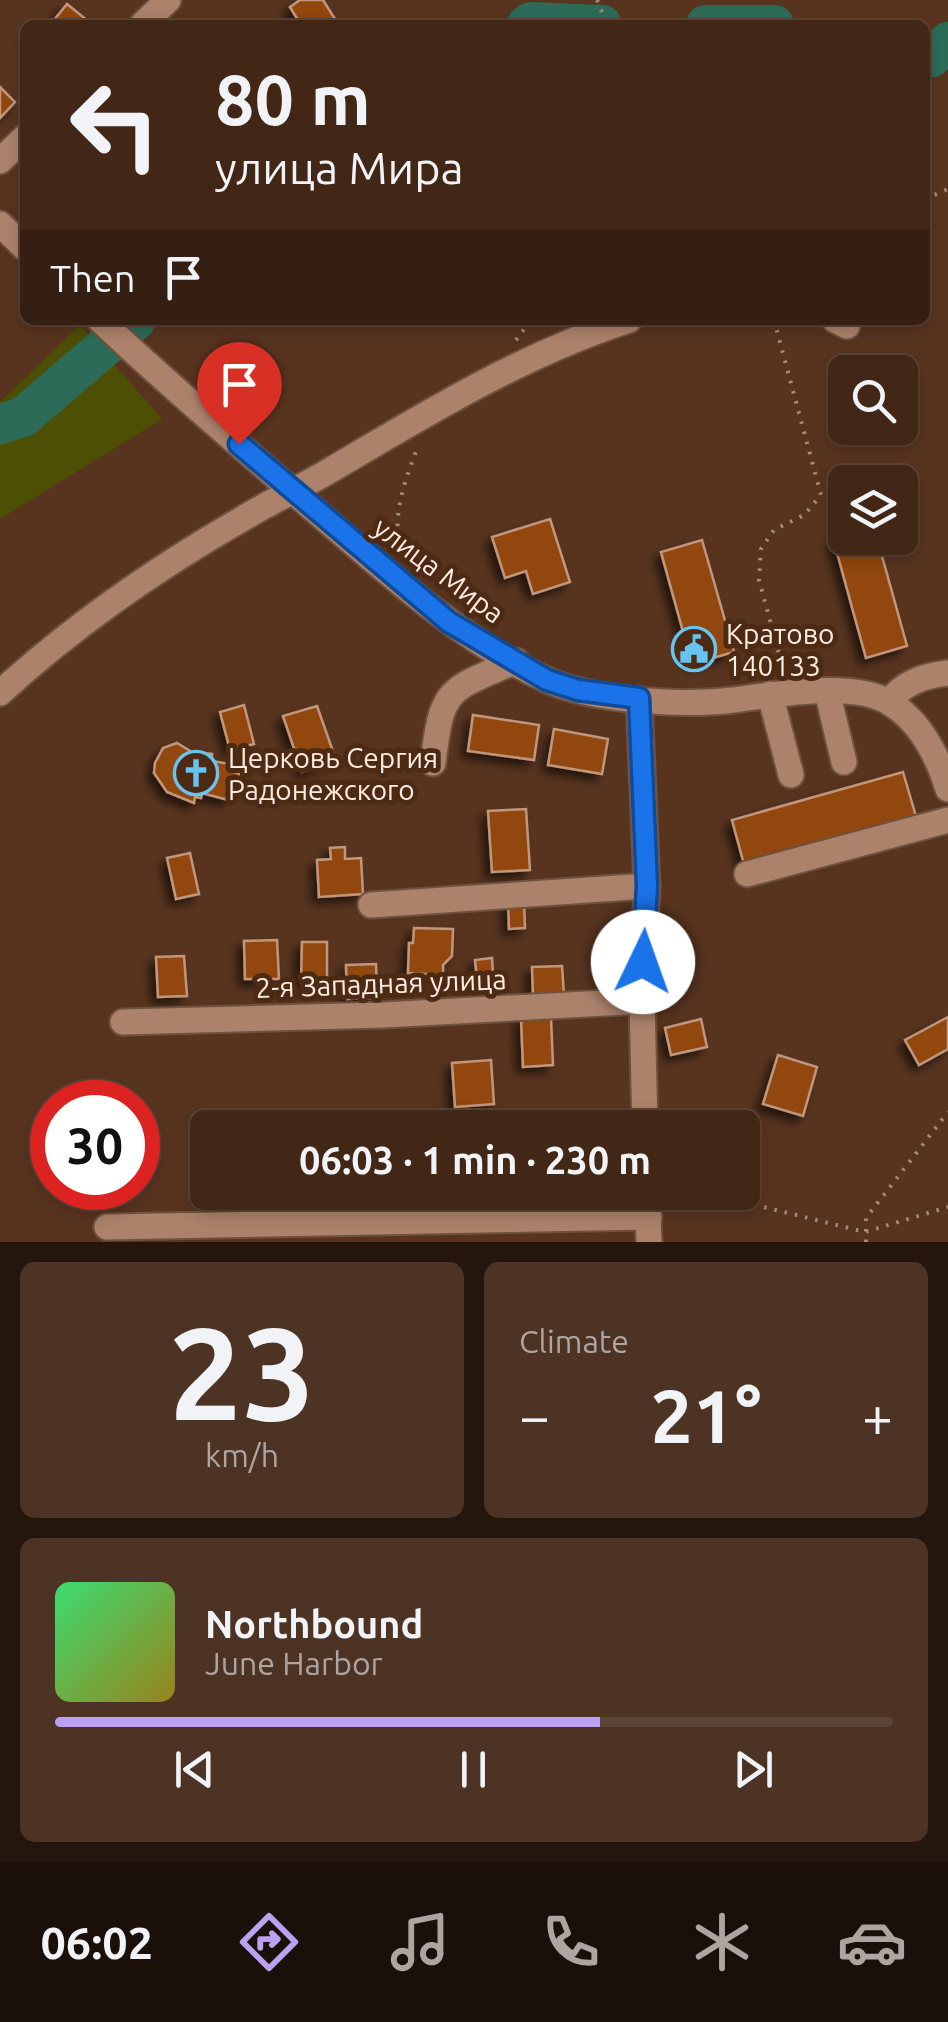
<!DOCTYPE html>
<meta charset="utf-8">
<style>
:root{--surface:#422717;--page:#4c3324;--text:#f1f3f6;--muted:#aea5a1;--line:#5a4436;--accent:#bca0f2}
body{margin:0;font-family:Ubuntu,sans-serif;background:var(--page);color:var(--text);height:100vh;display:flex;flex-direction:column;font-size:38px;white-space:nowrap}
*{box-sizing:border-box;margin:0}
p{font-size:32px;color:var(--muted)}
.icon{flex:none;width:55px;height:55px;fill:none;stroke:currentColor;stroke-width:2;stroke-linecap:round;stroke-linejoin:round}
.map{position:relative;height:1242px;overflow:hidden}
.details{display:flex;flex-direction:column;gap:20px;padding:20px;background:#24150d;flex:1}
.details>*{flex:none}
.banner{position:absolute;left:20px;top:20px;width:910px;height:305px;border-radius:15px;box-shadow:0 5px 15px #0003,0 0 0 2px var(--line);background:#422717;color:var(--text);overflow:hidden}
.buttons{position:absolute;left:828px;top:355px;display:grid;gap:20px}
.buttons a{display:grid;place-items:center;width:90px;height:90px;border-radius:15px;background:var(--surface);box-shadow:0 5px 15px #0003,0 0 0 2px var(--line);font-size:50px}
.speed{position:absolute;left:30px;top:1080px;display:flex;gap:20px;font-size:50px;font-weight:700;text-align:center}
.speed>*{display:grid;place-content:center;width:130px;height:130px;border-radius:50%;background:var(--surface);box-shadow:0 5px 15px #0003,0 0 0 2px var(--line);line-height:1}
.speed .limit{border:15px solid #d22;background:#fff;color:#111}
.pin{position:absolute;display:grid;place-items:center;width:85px;height:85px;color:#fff;margin:-102px -42px;border-radius:50% 50% 50% 0;rotate:-45deg;box-shadow:0 0 10px #0007}
.pin .icon{rotate:45deg}
.me{position:absolute;width:110px;margin:-55px;rotate:3deg;stroke-linejoin:round;filter:drop-shadow(0 0 8px #0008)}
.turn{display:flex;align-items:center;gap:35px;height:210px;padding:0 30px;font-size:45px}
.turn .icon{width:130px;height:130px;stroke-width:2.5}
.turn b{display:block;font-size:70px;line-height:85px}
.then{display:flex;align-items:center;height:95px;padding:0 30px;background:#0003;gap:20px;font-size:38px}
.big{font-size:75px;font-weight:700;line-height:1.1}
.details .widget{flex:1;display:flex;flex-direction:column;justify-content:center;gap:15px;min-width:0;padding:0 35px;border-radius:15px;background:var(--page)}
.details .dial{align-items:center;gap:0}
.dial b{font-size:130px;line-height:1}
.song{display:flex;align-items:center;gap:30px}
.cover{width:120px;height:120px;border-radius:15px;background:linear-gradient(135deg,hsl(140 70% 55%),hsl(50 70% 35%))}
.played{height:10px;border-radius:5px;background:linear-gradient(90deg,var(--accent) 65%,var(--line) 65%)}
.keys{display:flex;justify-content:space-around;direction:ltr}
.heat{display:flex;justify-content:space-between;align-items:center;font-size:55px;direction:ltr}
.details .tiles{flex:1;display:grid;gap:20px;grid-template-columns:1fr 1fr}
.widget:last-child{grid-column:span 2}
.trip{position:absolute;left:190px;top:1110px;width:570px;height:100px;border-radius:15px;background:var(--surface);box-shadow:0 5px 15px #0003,0 0 0 2px var(--line);font-weight:700;line-height:100px;text-align:center}
.menu{display:flex;height:160px;justify-content:space-around;align-items:center;background:#1a1009;color:var(--muted)}
.menu .icon{width:70px;height:70px}
.menu .current{color:var(--accent)}
.menu b{font-size:45px;color:var(--text)}
.map>svg:first-child{display:block}
.green{fill:#4d4f05}
.lines{fill:none;stroke-linecap:round;stroke-linejoin:round}
.river{stroke:#2c6b58;stroke-width:40}
.building{fill:#91460d;stroke:#c0967d;stroke-width:2.5;filter:url(#shadow)}
.minor-casing{stroke:#6e513e;stroke-width:29}
.path{stroke:#a68a7a;stroke-width:4;stroke-dasharray:2.5 8;stroke-linecap:butt}
.minor{stroke:#ac826b;stroke-width:25}
.route-casing{stroke:#114b97;stroke-width:25}
.route{stroke:#1a73e8;stroke-width:18}
.labels{text-anchor:middle;dominant-baseline:central;stroke-width:10;stroke-linejoin:round;paint-order:stroke}
.street-label{font-size:28px;fill:#feebe1;stroke:#4d2a14}
.poi-label{font-size:28px;fill:#feebe1;stroke:#4d2a14;text-anchor:start}
</style>
<div class="map">
<svg width="948" height="1242" viewBox="0 0 948 1242">
<defs>
<filter id="shadow"><feDropShadow dx="-6" dy="6" stdDeviation="5" flood-color="#0009"/></filter>
</defs>
<rect width="100%" height="100%" fill="#58341f"/>
<path class="green" d="M80 325 162 419 0 519V402Z"/>
<g class="lines">
<g class="river">
<path d="M527 25 531 22 602 25"/>
<path d="M706 25H774"/>
<path d="M925 55 932 57 948 42"/>
<path d="M0 424 23 417 136 320"/>
</g>
</g>
<g class="building">
<path d="M300 0H323L335 19 326 25H301L290 7Z"/>
<path d="M67 4 93 25H61L54 20Z"/>
<path d="M0 87 15 102 0 118Z"/>
<path d="M550 519 570 582 533 594 526 571 505 578 492 537Z"/>
<path d="M851 538H877L907 646 866 658 834 542Z"/>
<path d="M702 540 734 652 692 664 661 552Z"/>
<path d="M244 705 254 744 230 750 220 712Z"/>
<path d="M317 706 336 760 302 772 283 716Z"/>
<path d="M473 715 539 725 534 760 468 751Z"/>
<path d="M554 729 608 739 602 774 548 765Z"/>
<path d="M177 743 192 752 212 754V761L235 765 234 772 239 773 235 793 230 792 228 800 202 793 201 798 195 797 194 803 167 792 154 773 155 763 163 748Z"/>
<path d="M903 772 917 820 745 868 732 820Z"/>
<path d="M526 809 530 870 492 872 488 811Z"/>
<path d="M345 847V859L361 858 363 894 319 897 317 860 331 859 330 848Z"/>
<path d="M190 853 199 894 176 899 167 858Z"/>
<path d="M524 900 525 928 509 929 508 901Z"/>
<path d="M414 928 453 929 452 956 443 965V975L408 973 409 943H413Z"/>
<path d="M277 940 279 979H245L244 941Z"/>
<path d="M302 942H327V982H301Z"/>
<path d="M184 956 187 996 158 997 156 957Z"/>
<path d="M492 958 494 988 478 989 475 960Z"/>
<path d="M376 964 377 998 347 999 346 965Z"/>
<path d="M562 966 564 995 533 996 532 967Z"/>
<path d="M551 1017 553 1065 523 1067 521 1018Z"/>
<path d="M948 1017V1049L919 1065 905 1040Z"/>
<path d="M701 1019 707 1047 671 1055 665 1028Z"/>
<path d="M778 1055 817 1067 803 1116 763 1104Z"/>
<path d="M491 1060 494 1104 455 1107 452 1063Z"/>
</g>
<g class="lines">
<defs>
<g id="minor">
<path d="M142 25 168 0"/>
<path d="M0 161 25 137"/>
<path d="M0 224 25 248"/>
<path d="M100 320C166 383 235 441 304 501 379 565 456 638 547 680 594 701 682 706 733 700 774 695 854 680 890 703 920 721 938 757 948 789"/>
<path d="M835 320 847 326"/>
<path d="M827 691 844 762"/>
<path d="M0 693C72 627 157 568 242 519 270 502 300 488 329 471 426 414 521 355 629 320"/>
<path d="M770 694 791 775"/>
<path d="M639 699 647 886 642 1001 645 1128"/>
<path d="M889 702C904 682 924 676 948 673"/>
<path d="M433 763C442 687 447 691 516 661"/>
<path d="M747 874 948 820"/>
<path d="M371 905 647 886"/>
<path d="M123 1022 383 1015 642 1001"/>
<path d="M647 1192 649 1242"/>
<path d="M107 1227 649 1217"/>
</g>
</defs>
<use href="#minor" class="minor-casing"/>
<g class="path">
<path d="M597 0 607 25"/>
<path d="M925 199 948 189"/>
<path d="M774 320 821 495 804 515 774 530 761 549 759 580 784 672"/>
<path d="M516 340 531 320"/>
<path d="M406 556C386 526 407 476 418 446"/>
<path d="M703 1192 865 1232 948 1207"/>
<path d="M866 1242V1218L948 1112"/>
</g>
<use href="#minor" class="minor"/>
</g>
<g class="lines">
<defs>
<path id="route" d="M239 444 449 622 547 680 578 690 639 698 647 886 643 962"/>
</defs>
<use href="#route" class="route-casing"/>
<use href="#route" class="route"/>
</g>
<defs>
<symbol id="civic-ring" viewBox="-11 -11 22 22"><circle r="9.5" fill="#4d2a14" stroke="#67c4f0" stroke-width="1.5"/><path d="M-.6-6.5H3V-4.5H.6V-3L4-1V1h2V6H-6V1h2V-1L-.6-3ZM-1.2 2.5V6h2.4V2.5Z" fill="#67c4f0"/></symbol>
<symbol id="church-ring" viewBox="-11 -11 22 22"><circle r="9.5" fill="#4d2a14" stroke="#67c4f0" stroke-width="1.5"/><path d="M-1.2-6h2.4v3.5h3.3v2.4h-3.3V6h-2.4V-.1h-3.3v-2.4h3.3Z" fill="#67c4f0"/></symbol>
</defs>
<g fill-rule="evenodd">
<use href="#civic-ring" x="669" y="624" width="50" height="50"/>
<use href="#church-ring" x="171" y="748" width="50" height="50"/>
</g>
<g class="labels">
<g class="street-label">
<text transform="translate(439 570) rotate(37)">улица Мира</text>
<text transform="translate(381 983) rotate(-2)">2-я Западная улица</text>
</g>
<g class="poi-label">
<text x="726" y="633">Кратово<tspan x="726" dy="32">140133</tspan></text>
<text x="228" y="757">Церковь Сергия<tspan x="228" dy="32">Радонежского</tspan></text>
</g>
</g>
</svg>
<div class="buttons">
<a><svg class="icon" aria-label="search" viewBox="0 0 24 24"><circle cx="10" cy="10" r="6"/><path d="M15 15l6 6"/></svg></a>
<a><svg class="icon" aria-label="layers" viewBox="0 0 24 24"><path d="M12 4l9 5-9 5-9-5zM3 14l9 5 9-5"/></svg></a>
</div>
<div class="speed"><div class="limit">30</div></div>
<div class="pin" style="left:239px;top:444px;background:#d93025"><svg class="icon" aria-label="arrive" viewBox="0 0 24 24"><path d="M6 21V4h12l-3 4 3 4H6"/></svg></div>
<svg class="me" style="left:643px;top:962px" viewBox="-20 -20 40 40"><circle r="19" fill="#fff"/><path d="M0-13L10 11 0 6-10 11z" fill="#1a73e8"/></svg>
<div class="trip">06:03 · 1 min · 230 m</div>
<div class="banner">
<div class="turn"><svg class="icon" aria-label="left" viewBox="0 0 24 24"><path d="M17 20v-9H6M10 6l-5 5 5 5"/></svg><div><b>80 m</b>улица Мира</div></div>
<div class="then">Then<svg class="icon" aria-label="arrive" viewBox="0 0 24 24"><path d="M6 21V4h12l-3 4 3 4H6"/></svg></div>
</div>
</div>
<section class="details">
<div class="tiles">
<div class="widget dial"><b>23</b><p>km/h</p></div>
<div class="widget"><p>Climate</p>
<div class="heat"><a>−</a><b class="big">21°</b><a>+</a></div>
</div>
<div class="widget">
<div class="song"><i class="cover"></i><div><b>Northbound</b><p>June Harbor</p></div></div>
<div class="played"></div>
<div class="keys"><svg class="icon" aria-label="previous" viewBox="0 0 24 24"><path d="M18 5L8 12l10 7zM5 5v14"/></svg><svg class="icon" aria-label="pause" viewBox="0 0 24 24"><path d="M8 5v14M16 5v14"/></svg><svg class="icon" aria-label="next" viewBox="0 0 24 24"><path d="M6 5l10 7-10 7zM19 5v14"/></svg></div>
</div>
</div>
</section>
<nav class="menu">
<b>06:02</b>
<svg class="icon current" aria-label="directions" viewBox="0 0 24 24"><path d="M12 3l9 9-9 9-9-9zM9 14v-3h6M13 9l2 2-2 2"/></svg>
<svg class="icon" aria-label="music" viewBox="0 0 24 24"><path d="M9 18V5l10-2v13"/><circle cx="6" cy="18" r="3"/><circle cx="16" cy="16" r="3"/></svg>
<svg class="icon" aria-label="phone" viewBox="0 0 24 24"><path d="M5 4h4l2 5-3 2q2 4 5 5l2-3 5 2v4C11 20 4 13 5 4z"/></svg>
<svg class="icon" aria-label="climate" viewBox="0 0 24 24"><path d="M12 3v18M4 7l16 10M4 17L20 7"/></svg>
<svg class="icon" aria-label="car" viewBox="0 0 24 24"><path d="M5 17H2v-5l4-1 3-4h7l3 4 3 1v5h-3M9 17h6M6 11h13"/><circle cx="7" cy="17" r="2"/><circle cx="17" cy="17" r="2"/></svg>
</nav>
